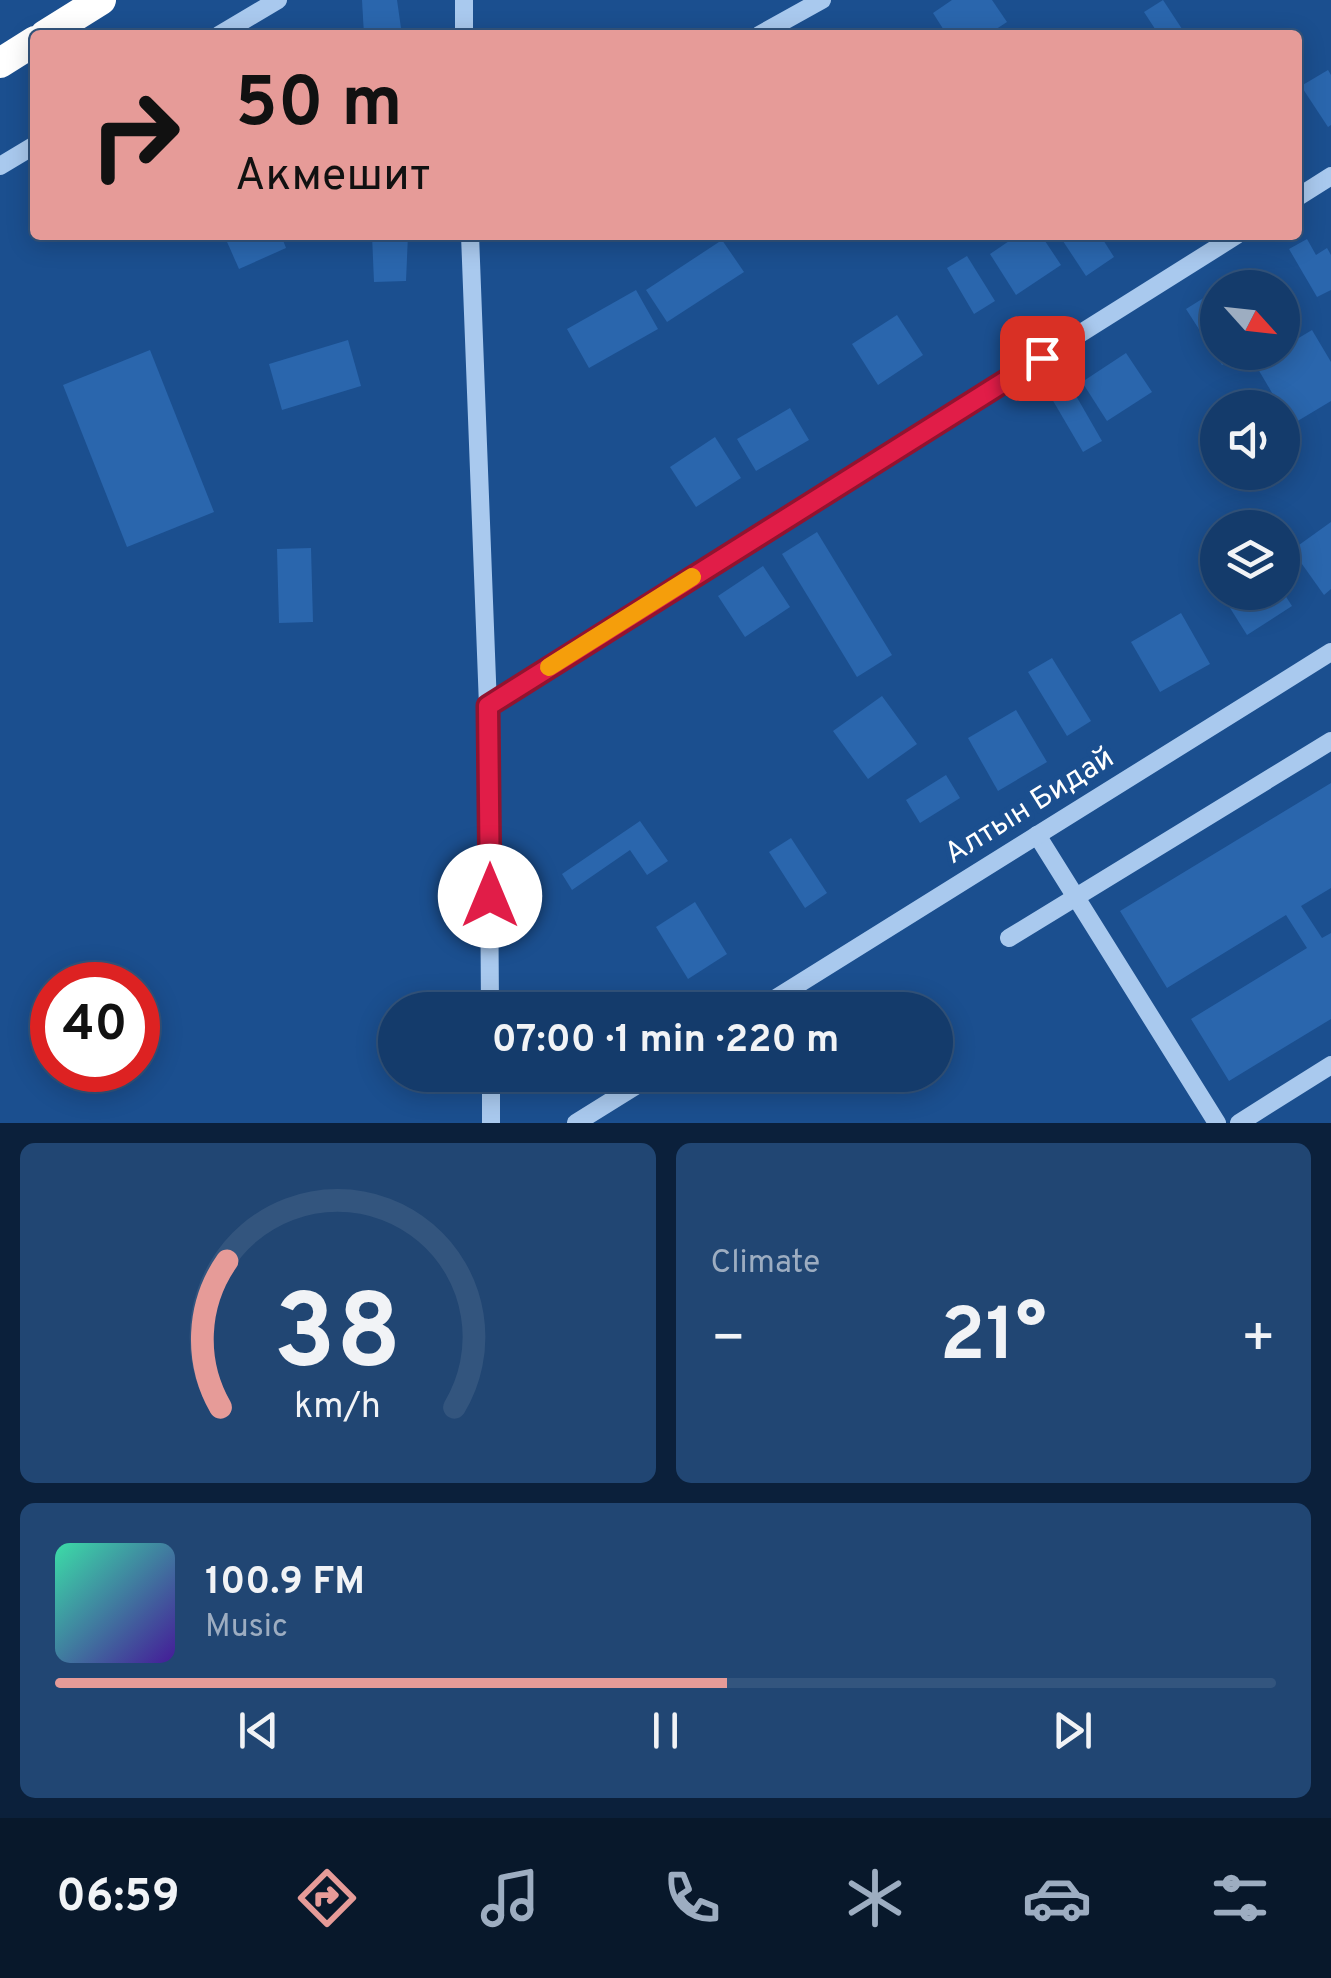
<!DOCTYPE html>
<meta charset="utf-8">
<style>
:root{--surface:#143b6b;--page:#214673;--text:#f1f3f6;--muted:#9dadc1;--line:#33557e;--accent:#e69b98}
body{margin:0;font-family:Overpass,sans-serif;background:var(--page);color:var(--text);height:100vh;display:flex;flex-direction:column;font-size:38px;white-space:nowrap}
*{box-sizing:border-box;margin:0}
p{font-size:32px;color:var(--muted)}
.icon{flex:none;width:55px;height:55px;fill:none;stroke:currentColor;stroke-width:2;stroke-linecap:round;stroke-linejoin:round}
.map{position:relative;height:1123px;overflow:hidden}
.drawer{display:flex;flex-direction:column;gap:20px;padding:20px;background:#0b203b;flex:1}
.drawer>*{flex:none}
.hud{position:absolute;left:30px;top:30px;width:1272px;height:210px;border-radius:10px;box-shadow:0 5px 25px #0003,0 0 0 2px var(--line);background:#e69b98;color:#111;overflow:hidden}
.needle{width:65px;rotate:117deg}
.buttons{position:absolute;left:1200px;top:270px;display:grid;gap:20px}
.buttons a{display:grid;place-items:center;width:100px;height:100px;border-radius:50%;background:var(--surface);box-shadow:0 5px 25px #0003,0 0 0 2px var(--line);font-size:50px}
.speed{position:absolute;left:30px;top:962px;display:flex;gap:20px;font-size:50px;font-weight:700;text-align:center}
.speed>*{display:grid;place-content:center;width:130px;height:130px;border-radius:50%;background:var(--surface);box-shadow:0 5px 25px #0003,0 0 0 2px var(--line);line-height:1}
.speed .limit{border:15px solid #d22;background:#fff;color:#111}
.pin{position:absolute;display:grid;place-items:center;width:85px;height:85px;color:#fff;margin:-42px;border-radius:20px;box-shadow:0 5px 15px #0006}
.me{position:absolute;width:110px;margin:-55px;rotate:0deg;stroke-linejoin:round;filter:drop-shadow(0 0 8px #0008)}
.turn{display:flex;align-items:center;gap:35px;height:210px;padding:0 40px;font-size:45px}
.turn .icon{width:130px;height:130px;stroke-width:2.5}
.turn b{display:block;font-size:70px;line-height:85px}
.big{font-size:75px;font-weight:700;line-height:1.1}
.drawer .widget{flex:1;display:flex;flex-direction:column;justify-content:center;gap:15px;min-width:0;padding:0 35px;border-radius:15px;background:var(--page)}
.drawer .dial{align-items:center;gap:0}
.dial svg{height:260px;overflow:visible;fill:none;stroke:var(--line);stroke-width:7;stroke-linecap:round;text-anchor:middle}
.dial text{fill:var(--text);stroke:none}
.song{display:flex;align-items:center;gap:30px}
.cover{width:120px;height:120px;border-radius:15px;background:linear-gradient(135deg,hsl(160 70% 55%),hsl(260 70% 35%))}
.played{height:10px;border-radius:5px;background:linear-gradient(90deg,var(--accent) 55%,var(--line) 55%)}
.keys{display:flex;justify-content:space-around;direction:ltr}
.heat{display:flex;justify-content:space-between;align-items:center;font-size:55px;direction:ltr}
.drawer .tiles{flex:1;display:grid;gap:20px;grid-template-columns:1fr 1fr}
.widget:last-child{grid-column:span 2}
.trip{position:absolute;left:378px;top:992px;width:575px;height:100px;border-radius:50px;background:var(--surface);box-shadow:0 5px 25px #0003,0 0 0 2px var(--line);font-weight:700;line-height:100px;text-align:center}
.tabs{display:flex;height:160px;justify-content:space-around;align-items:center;background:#08182b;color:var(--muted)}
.tabs .icon{width:70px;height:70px}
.tabs .on{color:var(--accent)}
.tabs b{font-size:45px;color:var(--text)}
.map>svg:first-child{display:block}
.building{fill:#2a66ad}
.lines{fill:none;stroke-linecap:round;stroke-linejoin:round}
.minor{stroke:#a9c9ee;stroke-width:18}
.highway{stroke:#fff;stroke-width:30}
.route-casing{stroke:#92132f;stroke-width:25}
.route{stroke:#e11d48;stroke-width:18}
.slow{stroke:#f59e0b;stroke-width:18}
.labels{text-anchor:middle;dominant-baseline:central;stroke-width:10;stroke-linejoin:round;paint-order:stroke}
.street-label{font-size:30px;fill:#fff;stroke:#1b4f8f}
</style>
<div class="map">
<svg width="1331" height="1123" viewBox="0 0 1331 1123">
<rect width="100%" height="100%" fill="#1b4f8f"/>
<g class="building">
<path d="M362 0H397L402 35H364Z"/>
<path d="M952 0H992L1007 22 987 35H947L933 13Z"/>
<path d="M1163 0 1186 35H1159L1144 12Z"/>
<path d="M1328 70 1331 75V125L1328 127 1301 86Z"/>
<path d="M224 235H281L286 248 239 269Z"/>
<path d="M372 235H408L406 281 374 282Z"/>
<path d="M1018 235H1041L1061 265 1016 295 990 254Z"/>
<path d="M1059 235H1100L1114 257 1086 276Z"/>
<path d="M1307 239 1316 255 1327 248 1331 255V290L1317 297 1289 249Z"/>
<path d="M722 240 744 272 667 322 646 290Z"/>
<path d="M967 256 995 301 974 314 947 268Z"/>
<path d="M1218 289V352H1241L1222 365 1186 309Z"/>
<path d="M636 290 658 329 589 368 567 329Z"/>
<path d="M897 315 923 355 878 385 852 344Z"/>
<path d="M1312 330 1331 362V401L1291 425 1255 364 1275 352H1282V348Z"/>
<path d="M348 340 361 386 282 410 269 364Z"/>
<path d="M150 350 214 512 127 547 63 385Z"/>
<path d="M1126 353 1152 392 1107 421 1082 382Z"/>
<path d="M1071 387 1102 441 1083 452 1052 399Z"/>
<path d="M790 408 809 440 756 471 737 439Z"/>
<path d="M715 437 741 478 696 507 670 467Z"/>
<path d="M1331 522V589L1324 595 1292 550Z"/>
<path d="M817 532 892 655 857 677 782 554Z"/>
<path d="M311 548 313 622 279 623 277 549Z"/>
<path d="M763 566 790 607 745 637 718 596Z"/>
<path d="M1220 592H1283L1292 606 1247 635Z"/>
<path d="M1181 613 1210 664 1160 692 1131 642Z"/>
<path d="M1052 658 1091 721 1067 736 1028 672Z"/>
<path d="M882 696 917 744 868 779 833 731Z"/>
<path d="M1016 710 1047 762 998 791 968 738Z"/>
<path d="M946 775 960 798 920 823 906 800Z"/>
<path d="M1331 783V888L1301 906 1322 938 1331 933V1019L1229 1081 1191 1019 1307 948 1286 915 1167 988 1120 911Z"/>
<path d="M640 821 668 861 647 875 630 850 572 890 562 874Z"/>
<path d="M791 838 827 893 805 908 769 852Z"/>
<path d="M695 902 727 954 688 979 656 927Z"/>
<path d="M813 1075H842L821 1088Z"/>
</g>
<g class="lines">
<g class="minor">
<path d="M464 0V35"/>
<path d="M219 35 278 0"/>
<path d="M759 35 822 0"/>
<path d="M0 166 35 145"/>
<path d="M1298 197 1331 176"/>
<path d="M470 235 488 706 490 1010"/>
<path d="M488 706 1237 235"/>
<path d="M1037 835 1217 1123"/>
<path d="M1009 938 1331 741"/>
<path d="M757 1010 1331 652"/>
<path d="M491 1075V1123"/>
<path d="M576 1123 653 1075"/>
<path d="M1239 1123 1331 1065"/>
</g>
<g class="highway">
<path d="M45 35 101 0"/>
<path d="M0 63 35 41"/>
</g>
</g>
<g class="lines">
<defs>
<path id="route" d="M490 896 488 706 1042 358"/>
</defs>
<use href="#route" class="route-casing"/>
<use href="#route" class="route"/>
<path class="slow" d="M549 667 692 577"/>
</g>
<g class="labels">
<g class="street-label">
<text transform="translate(1030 807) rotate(-32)">Алтын Бидай</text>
</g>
</g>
</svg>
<div class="buttons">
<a><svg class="needle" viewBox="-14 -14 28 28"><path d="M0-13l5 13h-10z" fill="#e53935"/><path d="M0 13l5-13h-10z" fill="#9dadc1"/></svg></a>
<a><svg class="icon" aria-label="sound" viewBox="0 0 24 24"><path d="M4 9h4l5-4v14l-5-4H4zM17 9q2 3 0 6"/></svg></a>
<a><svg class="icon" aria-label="layers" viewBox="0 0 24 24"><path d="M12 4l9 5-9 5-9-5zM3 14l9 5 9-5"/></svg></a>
</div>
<div class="speed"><div class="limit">40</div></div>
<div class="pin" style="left:1042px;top:358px;background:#d93025"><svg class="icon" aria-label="arrive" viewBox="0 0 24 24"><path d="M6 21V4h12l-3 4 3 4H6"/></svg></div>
<svg class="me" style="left:490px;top:896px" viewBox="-20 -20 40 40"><circle r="19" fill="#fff"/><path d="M0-13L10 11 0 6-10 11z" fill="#e11d48"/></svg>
<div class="trip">07:00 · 1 min · 220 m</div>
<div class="hud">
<div class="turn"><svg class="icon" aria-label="right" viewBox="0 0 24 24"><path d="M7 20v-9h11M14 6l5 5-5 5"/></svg><div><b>50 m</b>Акмешит</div></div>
</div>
</div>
<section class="drawer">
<div class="tiles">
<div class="widget dial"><svg viewBox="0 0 100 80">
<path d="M14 69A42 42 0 1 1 86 69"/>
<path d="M14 69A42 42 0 0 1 16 24" stroke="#e69b98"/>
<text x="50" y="56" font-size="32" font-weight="700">38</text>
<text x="50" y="72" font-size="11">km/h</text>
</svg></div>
<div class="widget"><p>Climate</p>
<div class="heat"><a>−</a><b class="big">21°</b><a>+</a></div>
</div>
<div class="widget">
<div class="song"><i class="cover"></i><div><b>100.9 FM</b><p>Music</p></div></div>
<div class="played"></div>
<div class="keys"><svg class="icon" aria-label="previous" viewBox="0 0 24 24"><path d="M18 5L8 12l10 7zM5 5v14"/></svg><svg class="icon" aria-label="pause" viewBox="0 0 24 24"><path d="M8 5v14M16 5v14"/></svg><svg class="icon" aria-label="next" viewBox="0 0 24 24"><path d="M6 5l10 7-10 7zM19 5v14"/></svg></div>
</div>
</div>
</section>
<nav class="tabs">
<b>06:59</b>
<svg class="icon on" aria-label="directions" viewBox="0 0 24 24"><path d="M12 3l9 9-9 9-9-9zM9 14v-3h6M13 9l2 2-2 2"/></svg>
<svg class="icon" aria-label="music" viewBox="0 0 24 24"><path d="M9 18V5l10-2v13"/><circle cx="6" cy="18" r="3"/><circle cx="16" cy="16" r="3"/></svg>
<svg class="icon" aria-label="phone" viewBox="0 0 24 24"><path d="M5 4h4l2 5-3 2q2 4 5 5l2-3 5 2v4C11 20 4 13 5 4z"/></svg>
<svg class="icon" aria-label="climate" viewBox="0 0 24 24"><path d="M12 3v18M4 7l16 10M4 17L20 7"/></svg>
<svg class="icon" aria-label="car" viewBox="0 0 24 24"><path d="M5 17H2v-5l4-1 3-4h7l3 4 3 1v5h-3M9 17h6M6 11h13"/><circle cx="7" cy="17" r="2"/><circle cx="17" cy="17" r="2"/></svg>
<svg class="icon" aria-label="filters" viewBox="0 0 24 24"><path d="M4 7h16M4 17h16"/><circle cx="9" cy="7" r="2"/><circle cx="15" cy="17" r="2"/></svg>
</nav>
